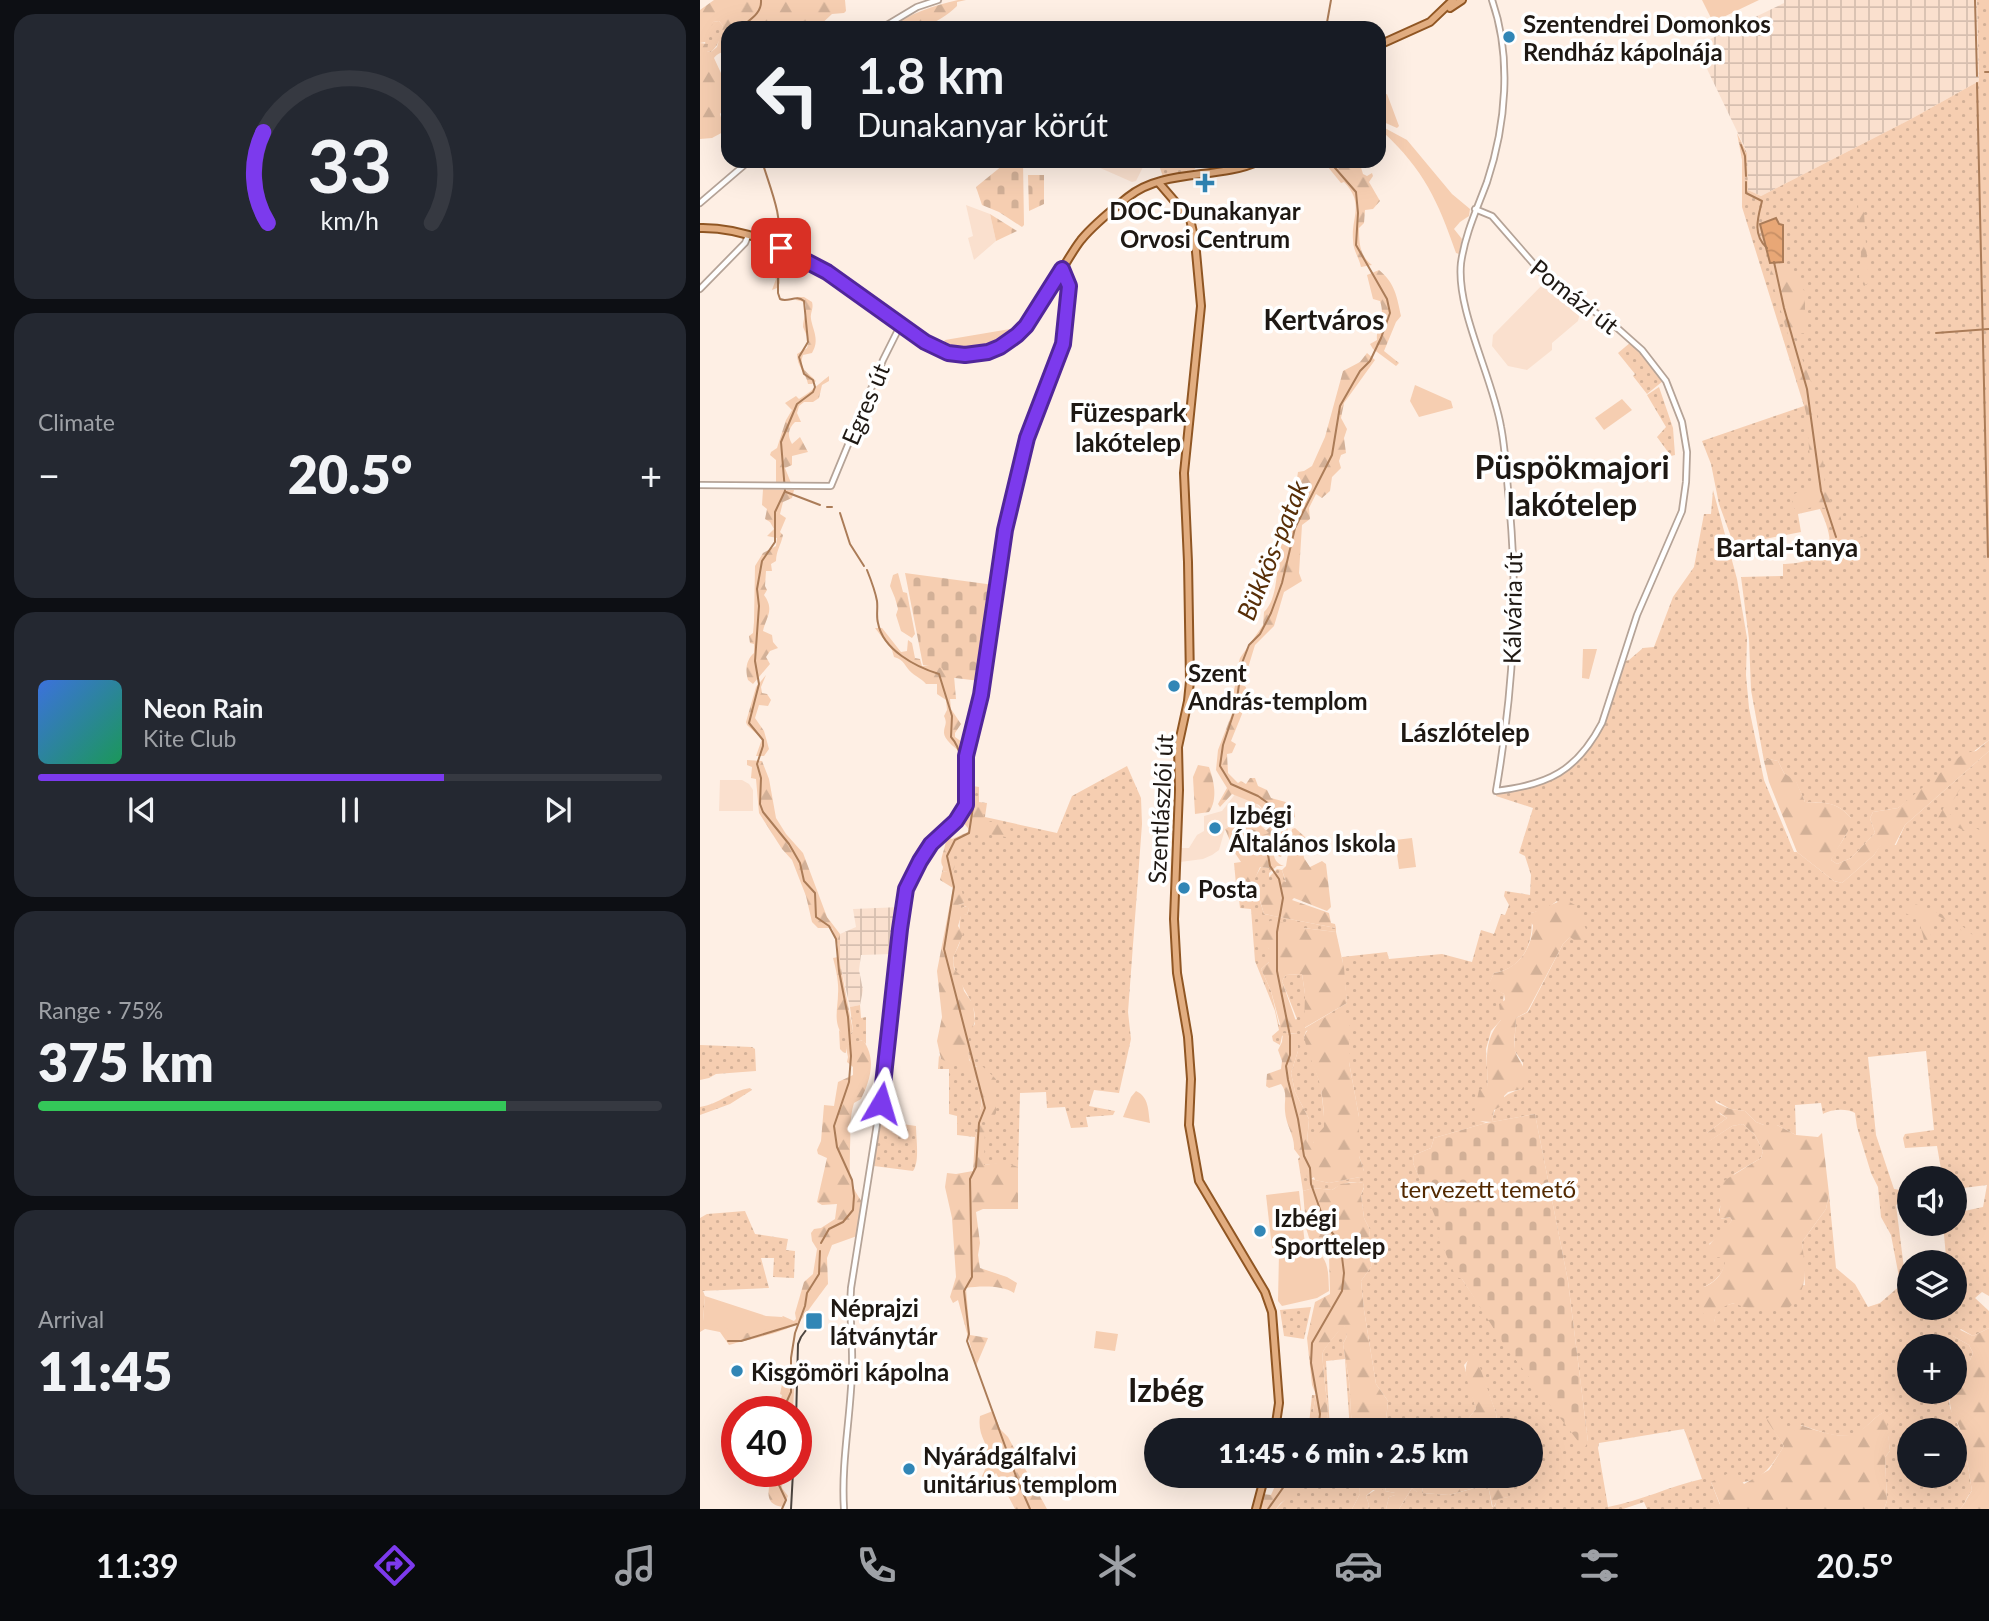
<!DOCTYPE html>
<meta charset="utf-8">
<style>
:root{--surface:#171b24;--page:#242831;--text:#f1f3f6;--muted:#9ea1a6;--line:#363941;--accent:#7c3aed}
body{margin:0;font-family:Lato,sans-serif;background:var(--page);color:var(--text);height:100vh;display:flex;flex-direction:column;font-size:26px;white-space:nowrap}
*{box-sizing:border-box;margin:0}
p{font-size:23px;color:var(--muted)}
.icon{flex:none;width:38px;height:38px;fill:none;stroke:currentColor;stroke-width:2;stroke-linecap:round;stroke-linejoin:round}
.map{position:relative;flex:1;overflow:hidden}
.sheet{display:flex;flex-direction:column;gap:14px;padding:14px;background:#0d0f14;width:700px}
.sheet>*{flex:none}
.guide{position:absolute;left:21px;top:21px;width:665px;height:147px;border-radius:21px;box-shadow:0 7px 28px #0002;background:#171b24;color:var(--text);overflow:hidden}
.controls{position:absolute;left:1197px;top:1166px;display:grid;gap:14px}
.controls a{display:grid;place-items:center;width:70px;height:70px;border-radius:50%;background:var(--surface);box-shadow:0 7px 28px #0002;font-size:35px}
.speed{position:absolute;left:21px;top:1396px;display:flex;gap:14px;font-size:35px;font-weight:700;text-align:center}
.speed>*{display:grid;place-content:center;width:91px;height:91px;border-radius:50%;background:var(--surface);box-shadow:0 7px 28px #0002;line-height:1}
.speed .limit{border:10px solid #d22;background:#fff;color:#111}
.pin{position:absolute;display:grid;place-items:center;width:60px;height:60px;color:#fff;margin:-30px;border-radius:14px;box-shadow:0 4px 10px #0006}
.me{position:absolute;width:77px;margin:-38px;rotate:7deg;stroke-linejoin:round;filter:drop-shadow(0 0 5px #0008)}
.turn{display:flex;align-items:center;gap:24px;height:147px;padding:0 21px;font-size:32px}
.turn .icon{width:91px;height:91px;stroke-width:2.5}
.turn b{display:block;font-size:49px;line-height:60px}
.big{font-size:52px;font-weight:800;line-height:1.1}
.sheet .tile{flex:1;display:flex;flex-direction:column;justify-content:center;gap:10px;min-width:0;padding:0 24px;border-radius:21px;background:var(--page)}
.sheet .dial{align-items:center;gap:0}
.dial svg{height:182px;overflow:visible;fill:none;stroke:var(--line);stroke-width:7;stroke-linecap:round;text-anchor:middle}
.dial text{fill:var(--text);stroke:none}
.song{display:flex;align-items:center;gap:21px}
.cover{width:84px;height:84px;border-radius:10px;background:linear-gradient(135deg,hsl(220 70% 55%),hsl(150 70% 35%))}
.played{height:7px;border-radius:4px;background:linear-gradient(90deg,var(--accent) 65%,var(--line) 65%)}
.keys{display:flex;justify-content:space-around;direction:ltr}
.heat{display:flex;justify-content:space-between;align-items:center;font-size:38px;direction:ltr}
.charge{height:10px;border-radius:5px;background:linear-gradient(90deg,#34c759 75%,var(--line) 0)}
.trip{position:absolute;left:444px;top:1418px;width:399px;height:70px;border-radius:35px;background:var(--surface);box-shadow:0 7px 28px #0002;font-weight:800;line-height:70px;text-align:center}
.tabs{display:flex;height:112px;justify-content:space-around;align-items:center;background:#090b0e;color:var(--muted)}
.tabs .icon{width:49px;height:49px}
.tabs .active{color:var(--accent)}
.tabs b{font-size:32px;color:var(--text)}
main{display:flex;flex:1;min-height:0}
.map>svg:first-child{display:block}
.built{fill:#fae0ce}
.industrial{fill:url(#industrial-grid)}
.grass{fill:url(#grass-dots);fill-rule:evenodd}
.forest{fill:url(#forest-firs)}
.cemetery{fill:url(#cemetery-stones)}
.park{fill:#f6ceb1}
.water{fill:url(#water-waves);stroke:#ab7c58;stroke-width:2}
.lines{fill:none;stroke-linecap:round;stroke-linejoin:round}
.stream{stroke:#ab7c58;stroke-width:2}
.minor-casing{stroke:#b5a397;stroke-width:8}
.major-casing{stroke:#905623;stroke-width:10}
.minor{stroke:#fff;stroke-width:4.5}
.major{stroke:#e2ad80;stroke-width:6}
.tram{stroke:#4d453f;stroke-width:2}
.route-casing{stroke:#51269a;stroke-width:18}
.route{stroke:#7c3aed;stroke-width:12}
.poi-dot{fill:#3186b6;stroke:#fff;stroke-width:2.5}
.labels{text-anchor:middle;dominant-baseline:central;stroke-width:7;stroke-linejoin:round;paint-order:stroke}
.poi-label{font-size:24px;font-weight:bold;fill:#1e1813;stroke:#fff;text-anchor:start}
.street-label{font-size:24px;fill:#1e1813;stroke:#fff}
.park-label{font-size:24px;fill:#522901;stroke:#fff}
.neighbourhood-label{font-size:26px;font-weight:bold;fill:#1e1813;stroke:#fff}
.water-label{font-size:26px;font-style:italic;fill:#572e07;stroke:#fff}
.quarter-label{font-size:28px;font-weight:bold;fill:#1e1813;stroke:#fff}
.district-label{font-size:32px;font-weight:bold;fill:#1e1813;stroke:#fff}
</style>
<main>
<section class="sheet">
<div class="tile dial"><svg viewBox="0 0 100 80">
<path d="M14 69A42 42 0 1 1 86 69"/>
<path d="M14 69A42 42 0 0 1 12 29" stroke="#7c3aed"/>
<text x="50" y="56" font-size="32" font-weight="700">33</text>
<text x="50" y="72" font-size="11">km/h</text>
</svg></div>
<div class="tile"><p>Climate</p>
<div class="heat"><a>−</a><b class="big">20.5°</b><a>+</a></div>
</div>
<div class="tile">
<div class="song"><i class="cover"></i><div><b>Neon Rain</b><p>Kite Club</p></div></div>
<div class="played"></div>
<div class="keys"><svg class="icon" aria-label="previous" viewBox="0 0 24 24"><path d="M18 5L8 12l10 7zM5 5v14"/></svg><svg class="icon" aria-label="pause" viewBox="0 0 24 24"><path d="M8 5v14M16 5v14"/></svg><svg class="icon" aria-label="next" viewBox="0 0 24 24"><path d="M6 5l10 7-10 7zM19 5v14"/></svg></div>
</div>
<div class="tile"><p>Range · 75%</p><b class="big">375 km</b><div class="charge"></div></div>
<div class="tile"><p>Arrival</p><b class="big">11:45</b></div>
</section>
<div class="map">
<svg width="1289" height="1509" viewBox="0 0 1289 1509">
<defs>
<pattern id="industrial-grid" width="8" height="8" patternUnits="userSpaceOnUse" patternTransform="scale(1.75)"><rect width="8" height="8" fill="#fae0ce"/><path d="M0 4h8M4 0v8" fill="none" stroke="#d6bfb0"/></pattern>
<pattern id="grass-dots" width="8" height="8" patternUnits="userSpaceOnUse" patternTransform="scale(1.75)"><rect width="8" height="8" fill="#f6ceb1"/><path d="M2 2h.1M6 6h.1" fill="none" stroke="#d2b097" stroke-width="1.8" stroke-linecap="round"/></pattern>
<pattern id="forest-firs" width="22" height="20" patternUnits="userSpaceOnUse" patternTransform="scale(1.75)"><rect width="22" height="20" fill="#f6ceb1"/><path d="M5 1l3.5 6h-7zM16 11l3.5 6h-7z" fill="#d2b097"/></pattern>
<pattern id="cemetery-stones" width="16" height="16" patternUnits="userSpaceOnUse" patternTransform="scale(1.75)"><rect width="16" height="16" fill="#f6ceb1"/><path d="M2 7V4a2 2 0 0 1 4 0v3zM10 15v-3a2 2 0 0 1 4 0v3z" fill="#d2b097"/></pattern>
<pattern id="water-waves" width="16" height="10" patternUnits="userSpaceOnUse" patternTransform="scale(1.75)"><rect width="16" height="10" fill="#e8a776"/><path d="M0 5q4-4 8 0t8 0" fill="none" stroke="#c78f65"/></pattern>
</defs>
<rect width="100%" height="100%" fill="#feefe4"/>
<g class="built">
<path d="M390 161H446L436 181 432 182 389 163Z"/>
<path d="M266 205 290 214 296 241 274 260 268 238 273 236Z"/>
<path d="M847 280 882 304 878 321 852 343V350L827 370 808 366 792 346 793 335Z"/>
<path d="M20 780H42L49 784 53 790V811H19Z"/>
<path d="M536 793 555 803 570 816 568 823 564 828 550 816 525 829 519 850 512 855 503 859 480 862V848H489L497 835 504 831V816L522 811Z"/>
</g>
<g class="industrial">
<path d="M1084 0H1277L1279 81 1211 119 1061 196 1048 190 1047 152 996 46 1084 3Z"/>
<path d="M201 907 193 954 161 955 159 970 163 990 160 1005 150 1007 140 963V934L156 927 153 909Z"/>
</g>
<g class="grass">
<path d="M1277 0H1289V740L1198 808 1173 812 1170 818 1175 833 1151 858 1137 864 1131 860C1137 846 1151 833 1151 818 1136 801 1126 803 1105 802L1096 782 1084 773 1078 761 1069 759 1064 761 1051 690 1049 639 1041 577 1083 576V564C1094 564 1126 560 1129 547 1132 536 1124 518 1120 509L1098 514 1101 532 1034 545 1019 504 1011 464 1002 441 1104 406 1042 207V160L1037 133 1047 153 1048 190 1061 196 1211 119 1279 81Z"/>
<path d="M19 21 23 26C22 36 18 46 11 52L7 51 5 42 0 43V34L13 22Z"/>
<path d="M455 161H484L490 165 494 161 499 164 494 170 463 177 458 162Z"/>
<path d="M931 342 963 381 947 394 933 376 935 374 918 353Z"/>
<path d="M959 387 973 428 975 455 971 456 957 437 966 427 947 395Z"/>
<path d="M1013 490 1037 579 1047 638 1046 675 1049 708 1064 780 1094 852H1097L1134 881 1142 883 1174 855 1181 844 1196 845 1205 825 1289 751V1296L1282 1292 1275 1298 1289 1311V1328L1273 1336 1261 1329 1253 1336 1269 1345 1273 1353 1270 1360 1261 1365 1255 1361V1346H1209V1391H1248L1250 1408 1263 1436 1272 1491C1266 1497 1266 1503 1260 1509H1184L1187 1501 1185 1457 1190 1451 1185 1412C1174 1416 1168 1427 1158 1433 1142 1441 1116 1430 1101 1425L1090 1435 1067 1419 1084 1446C1062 1483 1052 1485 1011 1482L1020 1505 1011 1509H947L944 1502 923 1509H699L712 1488 717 1492 722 1479 720 1475H725L722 1493 749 1495 786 1485 789 1490 792 1507 795 1506 797 1499 808 1497 800 1475H831V1430H798L796 1413 774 1354 764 1365 776 1409 759 1430H685L688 1401 676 1384 664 1310 661 1281 671 1267 672 1259 668 1244 670 1230 664 1218 661 1195 664 1188 663 1183C652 1180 641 1184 632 1190L613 1188 603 1191 598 1159 600 1157 611 1179 629 1183 660 1177 664 1171 659 1156V1117L649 1062V1017L606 1031 604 1037 621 1086 625 1127 613 1143H607L609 1119 595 1092 591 1073 598 1051V1034L588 1033 582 1036 580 1045 573 1041 572 1036 579 1030 575 1011 555 961 551 909 540 908 539 899 553 900V881L561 867 569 868V877L577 869 582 870 586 883 567 887 559 898 564 914 636 928V932L603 928 566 945 569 949V962L561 969 571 991 579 1025 597 1019 582 981 586 975 602 974 605 994V1028L647 1003 642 957 687 952 689 959 742 954 772 962 781 930 794 934 801 914 805 915 809 905 804 896 805 891 830 895 831 875 825 856 819 853 833 808 796 796 797 789C884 783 897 736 919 663L929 660 943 648 954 647 973 597 994 567 1004 514H1011ZM857 901 870 937 863 944 828 1012 816 1018 814 1050 823 1063 822 1089C804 1093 795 1103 792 1122L835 1114 868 1281 888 1442 805 1343 762 1279 713 1163 714 1155 731 1148 734 1138 786 1123 777 1120 788 1087 786 1049 791 1031 801 1020 804 994 789 985 794 973C824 968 835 941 831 913L846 909ZM1226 1051 1234 1130 1205 1134 1203 1138 1205 1148 1237 1146 1242 1175 1234 1178 1227 1174 1220 1178H1255V1189L1287 1185 1283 1207 1255 1213V1223H1243L1246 1257 1237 1262H1255V1307H1209V1277L1207 1279 1205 1276 1196 1205 1209 1196V1184L1201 1190 1194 1189 1176 1135 1168 1057ZM1015 1100 1030 1109 1045 1111 1056 1122 1064 1125H1077L1096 1135 1095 1105 1121 1103 1123 1114C1131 1109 1147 1108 1155 1113L1157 1127 1171 1173 1178 1187 1181 1217 1191 1235 1199 1277 1202 1284 1180 1303 1168 1307 1155 1284 1136 1268 1129 1194 1126 1209 1102 1242 1105 1285 1023 1306 1016 1314 1014 1322 1004 1287C1018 1280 1023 1273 1027 1258L1009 1244 1025 1231 1032 1220 1030 1217 1021 1219 1019 1210 1034 1174 1061 1158 1063 1151 1055 1135 1043 1124 1032 1126 1009 1141 1007 1133 1027 1118 1020 1114ZM984 1429 1002 1479C970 1486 941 1501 908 1507L898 1448 899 1443ZM1209 1430H1255V1475H1209Z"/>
<path d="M427 766 441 798 442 824 428 1012 431 1039 419 1093 394 1090 389 1106 415 1111 413 1115 386 1117 388 1127 371 1128 365 1107 347 1108 346 1092 320 1093 318 1167 304 1163 284 1165 280 1125 275 1137 257 1135V1116L249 1114V1069H238L239 1055 241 1059C248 1062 257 1064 264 1068 277 1075 285 1096 280 1110L296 1079C290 1074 272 1065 270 1061 267 1054 267 1037 271 1029 274 1023 275 1028 275 1020 276 1000 258 985 254 966 251 954 258 951 260 941 261 931 258 927 261 915L267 914 269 909 266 906 258 910V905L264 903 260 887 246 871 242 872 247 847 272 833 262 821 273 786 279 787V802L287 803 285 817 357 833 372 796Z"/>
<path d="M160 1005 161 1018 166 1017V1044L162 1040 146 1048V1053L143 1052 140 1049 139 1030 143 1034H150L153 1031 150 1007Z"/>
<path d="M0 1045 52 1047 55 1049 56 1071 16 1074 9 1078 0 1080Z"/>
<path d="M50 1088 52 1090 30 1104 0 1115V1107C19 1104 31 1091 50 1088Z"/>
<path d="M182 1121 216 1126C216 1139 220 1162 213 1171L174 1166 180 1123Z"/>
<path d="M45 1211 55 1234 88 1239 86 1250 95 1251 94 1278 73 1277 74 1258H61L69 1288 0 1291V1218L7 1214Z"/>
<path d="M611 1307 604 1339 584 1336 580 1310Z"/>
<path d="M643 1325 646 1328 647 1336 643 1344 649 1381 652 1430H650L645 1359 626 1361 630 1430 629 1426 617 1425 616 1430H588V1425L592 1422 609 1424 612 1395H616L613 1411 627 1419 628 1413C628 1402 621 1359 623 1352 624 1348 640 1330 643 1325Z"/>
<path d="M612 1475H659L660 1494 652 1509H576L598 1486 603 1487Z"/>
<path d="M685 1475H689L685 1491 695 1493V1495L689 1497 686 1509H668L669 1505 666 1496 684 1484Z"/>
</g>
<g class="forest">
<path d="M14 0H145L146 11 144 13 132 14 117 28H28V56L27 52C21 52 18 53 14 58L28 88V104L20 114 25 131 12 138 0 139V43L8 44 7 51 11 52 17 47 23 26 19 21 13 22 8 37 0 35V10Z"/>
<path d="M258 0H266L257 2V6C235 27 219 28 189 28 210 13 233 6 258 0Z"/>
<path d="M623 161H659L663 174 667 176 672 173 673 176 669 182 680 201 673 209 665 210 664 223 659 228C659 244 660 256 672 265L661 267C659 257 653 251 653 240 651 217 665 204 644 182L641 183Z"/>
<path d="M1163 197 1168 275 1167 284 1164 286 1159 277 1161 254 1158 204Z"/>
<path d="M75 252 91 258 88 267 80 266V283L77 288 72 290 76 279 71 274 73 256Z"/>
<path d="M1088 266 1105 292V333L1088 335 1070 274 1072 268Z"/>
<path d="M679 270C695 283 697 297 701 316L696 322 684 351 699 363 696 366 673 349 670 344 677 340C676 325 686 319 680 301L673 299 667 275Z"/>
<path d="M97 297H104L112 302C114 309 110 312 111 319 113 331 120 340 112 353L103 355C98 369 108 372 116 381L112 384H108C106 373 97 367 97 354L107 348 109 341 103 327C103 318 108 312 105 302L96 300Z"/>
<path d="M1095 340 1113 387 1125 475C1122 494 1132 501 1140 516 1143 522 1142 531 1143 539L1136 541 1126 508 1115 507 1096 510 1092 506V495L1113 485 1115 478 1110 459 1106 413 1089 344Z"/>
<path d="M667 353 675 360 644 403 641 418 647 429 644 438 646 453 641 455 639 461 641 468 632 477 630 491 622 498 616 494 609 508 610 519 602 525 599 573 602 581 584 592 574 626 555 645 544 681 539 679 537 669 540 658 563 625 564 612C583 594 572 552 589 527 585 520 584 515 589 508L588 497H595L598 490 596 484 598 472 604 471 612 466 625 437 643 371 660 362Z"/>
<path d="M129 376V381L122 385 119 398 113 402H104L99 406 97 413 101 422H95C88 429 87 435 92 444L100 437 108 452 92 456V465L85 468 91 483H76V460L70 455 71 452 77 448 86 420 92 410 85 403 96 396 99 399C110 393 118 384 129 376Z"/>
<path d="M63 489 94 490 92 498 83 502 80 514 86 518 80 532 83 535C81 545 76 551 76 561L71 564 72 571H66L65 586 67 590 64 595C75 610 66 617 63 631L72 635 73 642 78 648 70 651 66 657 70 664 53 684 48 680C45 670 46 660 54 653V644L50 643 49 636 53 633 54 622 55 566 63 553 76 546 77 538 67 536 74 529 70 522 65 519 67 509 62 505Z"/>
<path d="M1162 536 1165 540C1148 548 1141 558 1140 577L1136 576 1134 550Z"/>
<path d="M198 573 203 592 207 593 215 634 212 638 201 631 196 615 198 609 195 598 190 586 193 575Z"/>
<path d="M175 628H182L201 652 207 651 208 640 212 643 215 658 220 659 222 666 239 665 254 676 256 699H250L251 709 261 724 255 733V737L262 742 263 751H259C254 747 244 739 244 733 244 725 248 724 244 716L247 710 246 700 237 694V684H226C222 679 217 677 212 673 204 666 205 660 194 657L192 650Z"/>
<path d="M66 675 61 687 62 693 67 694 71 700 68 706 59 705 55 718 64 731 69 749 64 756H56L62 739 47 725 46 722 56 687Z"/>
<path d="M539 682 546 687 542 714 531 741 536 744 532 753 527 754 528 773 538 783 541 781 546 784 550 778H555L558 786 567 790 571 798 593 804 595 817 586 822 588 831 583 838 585 849 581 857 578 856 580 844 576 841 573 845C574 856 573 862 584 866H577L569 873V868L560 867 554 881 553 900 540 898V889L536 884 534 863 541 862 531 847 542 823 555 840 569 828 571 818 559 805 532 794 520 807 518 804 527 788 516 770 518 750 533 711 531 708 535 685Z"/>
<path d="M1289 740V751L1205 825 1193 848 1181 845 1174 855 1142 883 1134 881 1097 852 1069 782 1064 761 1069 759 1078 761 1084 773 1096 781 1105 802C1126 803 1136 801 1151 818V826L1131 860 1137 864 1151 858 1175 833 1170 818 1173 812 1198 808 1264 753 1276 751Z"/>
<path d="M47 760 62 761 69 779 76 818 86 834 103 853 127 917 140 934V963L153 1031 150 1034H142C133 1022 138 1007 138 994 139 983 136 969 133 958L138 957V945L132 928H118L112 922 106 896 92 860 82 849 59 813 56 779 51 778 52 767 47 765Z"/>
<path d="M498 765 509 767C514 781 518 799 509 812L495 814 493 777Z"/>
<path d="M1265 778 1273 782 1269 788 1262 786 1246 812 1285 833 1289 826 1288 842 1238 818 1254 789Z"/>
<path d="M273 796 278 804 283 806 284 821 300 823 310 828 312 838 276 832 264 840 261 848 255 849 251 855 255 866 252 873C233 865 245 855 246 839L248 837 252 839 268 832 269 828 264 820 270 811Z"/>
<path d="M595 828 614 845 611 849 603 850 604 858 610 867 622 861 626 864 631 907 627 911 594 898 592 900 629 913 631 923 635 924 636 928 564 914 559 897 560 891 576 880 586 882 582 870 586 866 592 829Z"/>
<path d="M246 871C258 878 263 889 264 903L258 905V909L267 906 269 909 267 914 261 916 258 926 263 934 253 958 254 969 260 975 264 991 273 1004 275 1021 268 1041 269 1060 276 1067 281 1065 296 1079V1113L291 1122 281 1116C280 1109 282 1106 282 1099 280 1073 261 1068 241 1059L237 1041 242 1017 237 971 253 888 240 880 242 872Z"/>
<path d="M866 900 875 905 890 938 878 943 870 937 863 944 827 1012 816 1018C816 1027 814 1038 814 1047 816 1062 833 1069 822 1089L808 1092 804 1096 805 1104 794 1110 792 1122 777 1121 774 1114 779 1090 788 1087C787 1061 783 1040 801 1020L799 1004 805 1000 804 994 788 986 794 973C818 969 832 949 833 925L829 921 831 913C844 909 854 902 866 900Z"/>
<path d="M1205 900 1254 919 1275 937 1273 940 1252 923 1236 915 1231 926 1230 940H1224L1219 920 1203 912Z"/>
<path d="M574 920 603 928 636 932 644 968 647 1003 604 1028 605 994 602 974 586 975 582 981 598 1027 581 1028 571 991 561 969 569 962V949L559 942 556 925Z"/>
<path d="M643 1011 647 1013 649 1017V1062L659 1117V1156L664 1171V1176L660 1177 629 1183 615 1180 614 1177 611 1179 607 1177 600 1157 594 1149C595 1136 586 1126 585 1111 584 1100 588 1093 581 1084L569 1088 566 1086 567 1074 581 1069 582 1061 578 1050 582 1042 583 1033 598 1034V1051L591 1073 595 1092 609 1119 607 1142 613 1143 616 1136 624 1127C624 1112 623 1095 619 1081 614 1066 607 1052 604 1037 609 1022 629 1015 643 1011Z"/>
<path d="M163 1040C177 1059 170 1081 161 1099L154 1103C149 1119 151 1132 150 1148 150 1172 147 1181 162 1202L157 1236 132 1245 127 1258 128 1284C122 1291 102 1320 98 1323 81 1334 48 1339 29 1345L20 1332 5 1329 0 1332V1291H3L5 1296 3 1321 84 1320 82 1317 83 1316 94 1321 96 1319 95 1313 104 1282 113 1274 117 1249 112 1241 111 1233 114 1229 121 1228 135 1219 137 1204 122 1205 117 1202 127 1158 118 1154 117 1150 121 1141 124 1105 134 1106 138 1082 153 1075V1067L147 1062 148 1057 146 1048 148 1045Z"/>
<path d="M1007 1099 1030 1109 1045 1111 1056 1122 1064 1125H1077L1096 1135 1118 1137 1122 1133 1129 1194 1126 1209 1102 1242C1105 1270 1110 1288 1088 1309 1072 1310 1050 1312 1035 1303 1023 1305 1017 1310 1014 1322L1007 1326 1001 1306 1004 1287C1018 1281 1023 1273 1026 1258L1016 1257 1007 1250C1010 1240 1025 1231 1032 1220L1030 1217 1020 1219C1018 1206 1025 1196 1022 1182L1061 1158 1063 1151 1055 1135 1043 1124 1032 1126 1008 1142 1004 1138 1007 1133 1027 1118 1007 1104Z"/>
<path d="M280 1125 285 1127 284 1165 304 1162 318 1167V1209H283L276 1212 280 1243 278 1255 280 1268 307 1277 317 1283 314 1293C302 1285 280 1286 266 1288L270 1335 288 1338 276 1366 258 1300 253 1303 250 1297 256 1277 252 1218 245 1187 247 1173 256 1174 273 1171 275 1137Z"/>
<path d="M658 1182 663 1183 664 1187 661 1195 664 1218 670 1230 668 1244 672 1259 671 1267 661 1281 664 1310 676 1384 688 1401 685 1430H652L649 1381 643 1344 647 1336 644 1326C640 1329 624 1349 623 1352 621 1359 628 1402 628 1413L627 1419 623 1421 615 1417 613 1411 616 1395 612 1385 607 1338 615 1302 630 1294 629 1255 626 1248 611 1244 606 1228 603 1191 613 1188 632 1190 641 1184Z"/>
<path d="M1256 1328 1273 1336 1289 1328V1509H1260C1266 1503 1267 1497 1272 1491L1263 1436 1257 1422H1253L1248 1391H1255V1361L1261 1365 1270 1360 1273 1353 1269 1345 1253 1336Z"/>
<path d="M775 1353 796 1413 798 1430H759L776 1409C772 1392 756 1364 775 1353Z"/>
<path d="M84 1374 89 1376 90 1387 94 1389 93 1412H80L79 1405 82 1395 80 1394Z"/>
<path d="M293 1411 300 1429 308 1437 347 1509H315L296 1473 290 1481 292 1491 286 1488 281 1478C299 1445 276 1444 280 1416Z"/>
<path d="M1186 1411 1190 1451 1185 1457 1187 1501 1184 1509H1011L1020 1504 1011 1482 1033 1471 1044 1484 1069 1470 1084 1446 1066 1419 1077 1412 1090 1434 1100 1425C1116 1430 1142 1441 1158 1432 1168 1427 1174 1416 1186 1411Z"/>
<path d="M72 1472H83L82 1488 88 1496 83 1507C61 1504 70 1487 72 1472Z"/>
<path d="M580 1475H612L603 1487H598L596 1500C586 1497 582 1501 576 1509H559L563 1494 571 1495Z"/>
<path d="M659 1475H685L683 1490H673L666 1496 669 1505 668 1509H652L660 1494Z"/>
<path d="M689 1475H720L722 1479 718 1493 712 1488 699 1509H686L689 1497 695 1495V1493L685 1491Z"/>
<path d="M725 1475H800L809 1497 798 1499 793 1508 789 1490 785 1485 749 1495 722 1493Z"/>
</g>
<g class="cemetery">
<path d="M308 161H323L324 225 322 227 299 212 282 205 276 187Z"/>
<path d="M328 175H344V204L329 211Z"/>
<path d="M290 214 317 231 296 241Z"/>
<path d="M205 573 294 585 280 681 247 677 242 668 223 665Z"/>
<path d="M550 816 569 833 532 845 525 829Z"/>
<path d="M835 1114 868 1281 888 1442 884 1449 805 1346 762 1279 756 1277 738 1236 741 1231 713 1163 714 1155 731 1148 734 1138 786 1123Z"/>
</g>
<g class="park">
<path d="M1002 0H1059L1013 22Z"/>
<path d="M687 94 699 126 697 128 679 120V97Z"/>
<path d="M681 126 707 140 752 194 770 209 769 216 760 222 754 229 762 239 759 254 756 253C738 201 724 170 683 132Z"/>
<path d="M316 328 318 335 312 339 276 355 239 349 245 340Z"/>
<path d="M715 385 751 401 753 408 719 417 710 401Z"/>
<path d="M922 399 932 410 904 430 895 418Z"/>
<path d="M883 649H897L889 679 882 678Z"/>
<path d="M712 838 716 867 699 869 695 840Z"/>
<path d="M436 1091C449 1097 448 1110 450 1123L423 1117 431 1097Z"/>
<path d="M599 1191 605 1245 572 1248 566 1195Z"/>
<path d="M608 1248C630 1255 628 1271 629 1291L617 1298 582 1306 578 1301 579 1253 583 1250Z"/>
<path d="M5 1296 66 1316 82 1317 86 1321 85 1325 43 1334 3 1321Z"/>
<path d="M396 1331 418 1334 415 1351 394 1348Z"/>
</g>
<path class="water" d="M1076 218 1079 224 1083 225V262L1070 263 1060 224Z"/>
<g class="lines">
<g class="stream">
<path d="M1275 0 1277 76"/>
<path d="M40 28C49 20 62 14 61 0"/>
<path d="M626 28 631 0"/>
<path d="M1285 72H1289"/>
<path d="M1277 83 1288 557"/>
<path d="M1041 145 1045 156 1046 176"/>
<path d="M62 161C70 188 83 216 79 245"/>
<path d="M1046 182V193L1062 201C1058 217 1052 235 1067 248"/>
<path d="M78 250V293L80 299C88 303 96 294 104 301L108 342 99 357 104 374 113 380 115 387 113 392 97 404 81 442 85 491 75 512V542L62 561 57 589 59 606 55 661 59 684 49 723 63 740V746L57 764 61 778 60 804 63 812 89 844 100 863 104 881 115 893 116 917 129 926 136 939 139 971 148 1017 151 1056 149 1082 134 1126 137 1147 152 1180 154 1196 153 1210 143 1222 129 1229 121 1243"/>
<path d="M1074 262 1084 308 1107 389 1121 491 1136 537"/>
<path d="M1236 333 1289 329"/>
<path d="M86 492 120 505"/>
<path d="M127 507H132"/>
<path d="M140 513 150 544 164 566"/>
<path d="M167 570C171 580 175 590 177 601 178 608 176 617 178 623 183 650 216 667 239 674L252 716 251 737C263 750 263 773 264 790L272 796 273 807 269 833 255 840 247 856 254 887 244 949 285 1108 279 1123 276 1167 270 1179 272 1277 264 1291 269 1334 267 1341 317 1479 330 1509"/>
<path d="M28 1341H41L97 1324"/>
<path d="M82 1412 91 1392V1358L95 1333 105 1306 107 1293 119 1274 120 1251"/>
<path d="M618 1430 620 1414 611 1363 612 1343 642 1291 644 1273 641 1249 635 1236 626 1226 611 1184 610 1168 604 1156 598 1119 588 1080 586 1066 590 1055V1036L577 971V932L583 898 579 879 570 866 567 849 578 831 579 816 572 806 558 796 531 784 520 766 523 745 536 706 542 663 549 645 560 634 571 613 582 583 595 528 632 455 640 406 660 371 670 361 681 338 690 313 687 299 656 245 658 213 656 192 629 161"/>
<path d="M80 1472 78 1483 86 1500 82 1509"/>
<path d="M568 1509 592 1475"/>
</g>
<defs>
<g id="minor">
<path d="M182 28 217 7 238 0"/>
<path d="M0 203 49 161"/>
<path d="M775 209 792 216 846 278 915 326 942 350 966 381 982 422 987 452 986 482 982 511 937 615 902 723C877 771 848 785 796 791 814 686 819 596 808 490 806 469 805 447 801 427 793 378 756 310 761 263 765 234 777 209 787 182 806 125 812 57 792 0"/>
<path d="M352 286 363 285 368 291"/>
<path d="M0 289 45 243 48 236"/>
<path d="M0 485 131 486 183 360 198 330 199 324"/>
<path d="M144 1509C141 1462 151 1415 152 1369 153 1342 149 1315 151 1288L180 1105 203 906 206 889 224 853 231 844 256 821 266 805V756L281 695 305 530 323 453 363 344 369 286 362 269"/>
</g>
<g id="major">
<path d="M750 8 762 0"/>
<path d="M679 45 730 22 753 0"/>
<path d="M459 183 490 219 495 241 501 306 484 473 488 562 490 681 488 701 478 747 479 790 474 919 477 973 488 1037 491 1079 489 1125 499 1181 565 1292 572 1312 579 1403 575 1430"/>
<path d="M0 228C44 227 92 249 128 273 153 289 177 308 201 325 216 335 230 347 247 352 260 356 275 356 288 352 334 338 354 275 381 240 394 224 412 210 428 197 463 168 519 180 559 161"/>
<path d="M556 1509 565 1475"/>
</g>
</defs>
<use href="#minor" class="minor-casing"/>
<use href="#major" class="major-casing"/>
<use href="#minor" class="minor"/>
<use href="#major" class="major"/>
<g class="tram">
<path d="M96 1421 98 1344 101 1337 115 1318"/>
<path d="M91 1509 93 1472"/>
</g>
</g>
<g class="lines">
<defs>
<path id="route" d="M81 248 127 272 225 342 248 353 265 355 288 352 300 347 317 335 326 326 362 269 369 286 363 344 327 438 305 530 281 695 266 756V805L256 821 231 844 220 861 206 889 200 929 181 1103"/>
</defs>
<use href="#route" class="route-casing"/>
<use href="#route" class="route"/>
</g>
<g class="poi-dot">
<circle cx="809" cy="37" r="7"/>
<path d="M501.5 172.5h7v7h7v7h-7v7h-7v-7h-7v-7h7z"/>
<circle cx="474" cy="686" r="7"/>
<circle cx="515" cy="828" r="7"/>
<circle cx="484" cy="888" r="7"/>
<circle cx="560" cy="1231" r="7"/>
<rect x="105" y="1312" width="18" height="18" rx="3.5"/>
<circle cx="37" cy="1371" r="7"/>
<circle cx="209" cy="1469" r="7"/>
</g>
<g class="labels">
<g class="poi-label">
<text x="823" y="23">Szentendrei Domonkos<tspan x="823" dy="28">Rendház kápolnája</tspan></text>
<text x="505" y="210" text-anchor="middle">DOC-Dunakanyar<tspan x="505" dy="28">Orvosi Centrum</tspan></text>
<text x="488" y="672">Szent<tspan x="488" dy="28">András-templom</tspan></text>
<text x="529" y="814">Izbégi<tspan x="529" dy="28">Általános Iskola</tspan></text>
<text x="498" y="888">Posta</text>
<text x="574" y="1217">Izbégi<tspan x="574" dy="28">Sporttelep</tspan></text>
<text x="130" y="1307">Néprajzi<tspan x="130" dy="28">látványtár</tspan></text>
<text x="51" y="1371">Kisgömöri kápolna</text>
<text x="223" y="1455">Nyárádgálfalvi<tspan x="223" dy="28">unitárius templom</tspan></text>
</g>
<g class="street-label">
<text transform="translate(875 296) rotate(38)">Pomázi út</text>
<text transform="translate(165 404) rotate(-67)">Egres út</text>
<text transform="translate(812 608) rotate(-89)">Kálvária út</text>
<text transform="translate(460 809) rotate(-87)">Szentlászlói út</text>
</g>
<g class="park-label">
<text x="788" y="1188">tervezett temető</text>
</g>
<g class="neighbourhood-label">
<text x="428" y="412">Füzespark<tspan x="428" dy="30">lakótelep</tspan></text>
<text x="1087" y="547">Bartal-tanya</text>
<text x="765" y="732">Lászlótelep</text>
</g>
<g class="water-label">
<text transform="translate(572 550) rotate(-68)">Bükkös-patak</text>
</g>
<g class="quarter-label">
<text x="624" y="319">Kertváros</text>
</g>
<g class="district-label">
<text x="872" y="466">Püspökmajori<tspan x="872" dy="37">lakótelep</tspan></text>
<text x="466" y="1389">Izbég</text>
</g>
</g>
</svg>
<div class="controls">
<a><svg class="icon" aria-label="sound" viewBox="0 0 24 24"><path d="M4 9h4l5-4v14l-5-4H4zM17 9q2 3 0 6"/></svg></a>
<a><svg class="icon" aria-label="layers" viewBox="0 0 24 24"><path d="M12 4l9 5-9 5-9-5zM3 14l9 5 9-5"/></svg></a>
<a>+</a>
<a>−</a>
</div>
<div class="speed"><div class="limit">40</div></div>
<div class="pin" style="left:81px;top:248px;background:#d93025"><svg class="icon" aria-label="arrive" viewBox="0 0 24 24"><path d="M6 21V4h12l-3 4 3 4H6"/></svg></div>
<svg class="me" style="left:181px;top:1103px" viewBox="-20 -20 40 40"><path d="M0-17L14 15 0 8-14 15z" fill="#7c3aed" stroke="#fff" stroke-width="4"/></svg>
<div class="trip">11:45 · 6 min · 2.5 km</div>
<div class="guide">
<div class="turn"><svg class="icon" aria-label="left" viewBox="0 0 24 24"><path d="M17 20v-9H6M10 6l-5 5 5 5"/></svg><div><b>1.8 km</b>Dunakanyar körút</div></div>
</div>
</div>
</main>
<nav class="tabs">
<b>11:39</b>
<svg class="icon active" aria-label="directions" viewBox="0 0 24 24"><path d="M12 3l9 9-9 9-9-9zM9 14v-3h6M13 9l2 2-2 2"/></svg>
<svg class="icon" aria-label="music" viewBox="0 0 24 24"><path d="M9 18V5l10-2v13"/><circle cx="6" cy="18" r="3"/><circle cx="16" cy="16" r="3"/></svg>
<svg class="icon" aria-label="phone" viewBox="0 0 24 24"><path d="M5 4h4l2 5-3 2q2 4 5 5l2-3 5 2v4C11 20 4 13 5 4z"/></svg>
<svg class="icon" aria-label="climate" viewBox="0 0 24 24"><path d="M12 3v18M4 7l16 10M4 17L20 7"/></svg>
<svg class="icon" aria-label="car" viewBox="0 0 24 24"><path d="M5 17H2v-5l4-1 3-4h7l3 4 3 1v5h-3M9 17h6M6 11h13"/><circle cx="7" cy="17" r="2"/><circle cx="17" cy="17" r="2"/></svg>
<svg class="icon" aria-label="filters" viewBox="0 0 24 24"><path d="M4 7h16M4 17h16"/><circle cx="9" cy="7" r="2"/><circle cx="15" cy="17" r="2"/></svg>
<b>20.5°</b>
</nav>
